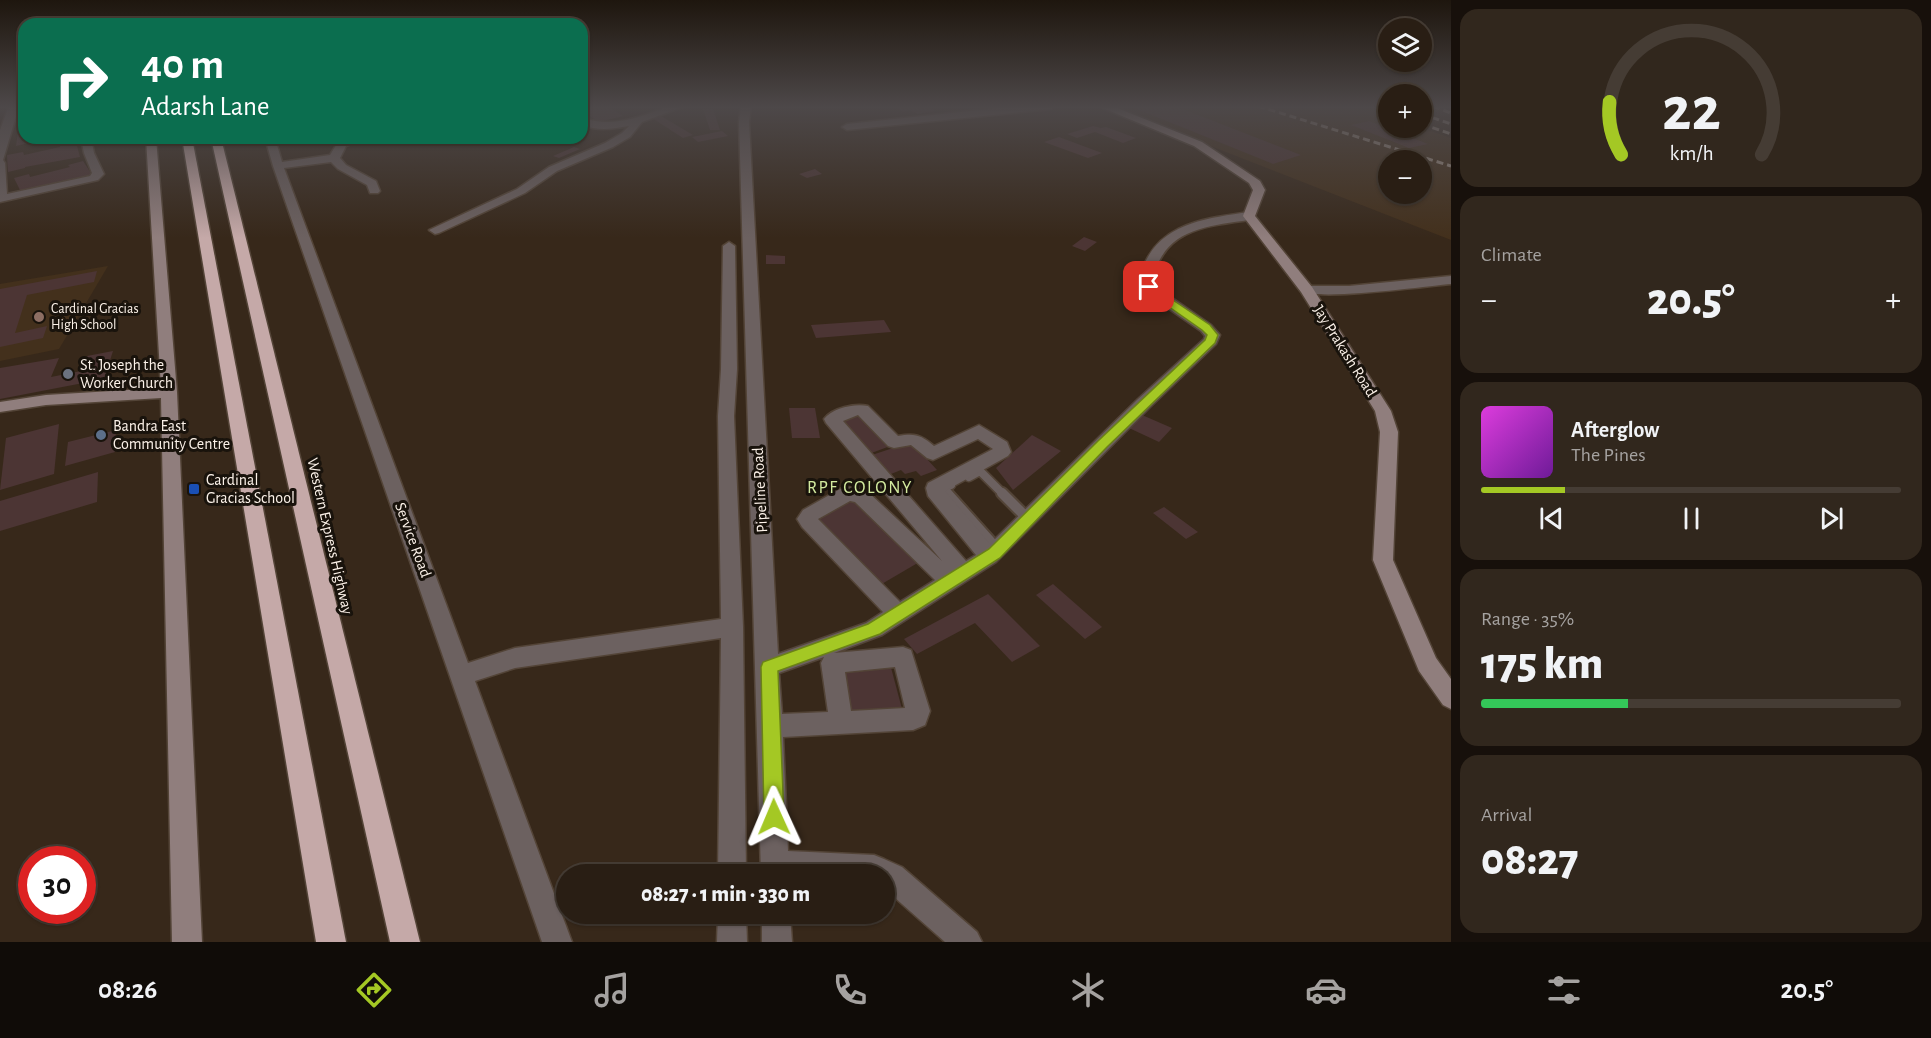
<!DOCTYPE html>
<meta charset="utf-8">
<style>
:root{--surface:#291e14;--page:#31271d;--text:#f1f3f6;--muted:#a5a2a0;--line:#453c34;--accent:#a4c824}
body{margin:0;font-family:"Alegreya Sans",sans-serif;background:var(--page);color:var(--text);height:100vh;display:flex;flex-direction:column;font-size:22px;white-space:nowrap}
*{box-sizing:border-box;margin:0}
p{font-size:20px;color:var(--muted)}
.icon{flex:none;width:33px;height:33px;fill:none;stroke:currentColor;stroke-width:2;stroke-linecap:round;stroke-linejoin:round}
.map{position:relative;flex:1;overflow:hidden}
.details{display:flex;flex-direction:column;gap:9px;padding:9px;background:#17100b;width:480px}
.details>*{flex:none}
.top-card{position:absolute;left:18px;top:18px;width:570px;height:126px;border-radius:18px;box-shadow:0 2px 4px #0004,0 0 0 2px var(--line);background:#0b6e4f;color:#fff;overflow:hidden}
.tools{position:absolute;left:1378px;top:18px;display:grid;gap:12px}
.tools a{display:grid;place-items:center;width:54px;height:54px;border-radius:50%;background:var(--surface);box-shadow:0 2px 4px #0004,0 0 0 2px var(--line);font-size:30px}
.speed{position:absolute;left:18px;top:846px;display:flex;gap:12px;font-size:30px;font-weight:700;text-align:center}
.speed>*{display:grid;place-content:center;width:78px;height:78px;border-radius:50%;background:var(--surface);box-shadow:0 2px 4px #0004,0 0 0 2px var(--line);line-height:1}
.speed .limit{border:9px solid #d22;background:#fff;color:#111}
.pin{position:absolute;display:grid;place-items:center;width:51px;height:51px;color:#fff;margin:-26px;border-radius:12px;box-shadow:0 3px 9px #0006}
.me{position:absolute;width:66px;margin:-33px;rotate:359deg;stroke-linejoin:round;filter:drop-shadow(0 0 4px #0008)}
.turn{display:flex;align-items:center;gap:21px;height:126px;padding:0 24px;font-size:27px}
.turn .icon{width:78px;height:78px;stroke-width:2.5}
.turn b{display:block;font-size:42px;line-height:51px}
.big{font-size:45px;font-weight:800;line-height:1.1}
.details .tile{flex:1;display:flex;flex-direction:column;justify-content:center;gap:9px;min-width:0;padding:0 21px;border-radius:18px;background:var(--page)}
.details .dial{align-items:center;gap:0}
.dial svg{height:156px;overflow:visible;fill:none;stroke:var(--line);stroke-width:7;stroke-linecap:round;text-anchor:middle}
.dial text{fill:var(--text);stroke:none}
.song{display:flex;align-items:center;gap:18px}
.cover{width:72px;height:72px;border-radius:9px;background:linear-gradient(135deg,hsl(300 70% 55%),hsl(280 70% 35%))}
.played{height:6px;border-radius:3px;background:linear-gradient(90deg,var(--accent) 20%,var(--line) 20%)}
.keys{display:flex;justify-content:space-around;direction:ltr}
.heat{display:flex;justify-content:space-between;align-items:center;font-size:33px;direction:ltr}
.charge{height:9px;border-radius:4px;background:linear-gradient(90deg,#34c759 35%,var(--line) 0)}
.trip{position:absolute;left:556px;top:864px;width:339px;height:60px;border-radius:30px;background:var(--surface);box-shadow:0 2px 4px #0004,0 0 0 2px var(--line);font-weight:800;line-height:60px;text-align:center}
.menu{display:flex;height:96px;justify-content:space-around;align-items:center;background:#100c08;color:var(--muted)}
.menu .icon{width:42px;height:42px}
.menu .active{color:var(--accent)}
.menu b{font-size:27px;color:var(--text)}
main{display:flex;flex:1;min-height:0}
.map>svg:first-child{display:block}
.built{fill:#43301c;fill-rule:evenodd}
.building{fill:#4c3534}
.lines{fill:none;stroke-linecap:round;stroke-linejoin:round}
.lane-far1-casing{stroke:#534437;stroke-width:11}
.lane-casing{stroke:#534437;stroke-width:14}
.street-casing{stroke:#534437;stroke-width:3}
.secondary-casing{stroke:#534437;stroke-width:3}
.highway-casing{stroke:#534437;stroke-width:3}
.lane-far1{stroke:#6c6160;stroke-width:8}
.lane{stroke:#6c6160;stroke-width:10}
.street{fill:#6c6160;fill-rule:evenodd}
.secondary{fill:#907e7d;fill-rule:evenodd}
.highway{fill:#c5a9a8;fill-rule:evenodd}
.rail{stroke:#9e9186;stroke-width:3;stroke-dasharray:7 4;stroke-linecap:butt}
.route{fill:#a4c824;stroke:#6b8217;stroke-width:1.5}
.education-dot{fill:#8d6e63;stroke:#19130c;stroke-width:2}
.worship-dot{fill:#6b7280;stroke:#19130c;stroke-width:2}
.service-dot{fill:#5c6f8a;stroke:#19130c;stroke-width:2}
.transit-dot{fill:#1a4fb4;stroke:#19130c;stroke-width:2}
.labels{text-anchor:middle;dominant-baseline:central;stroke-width:6;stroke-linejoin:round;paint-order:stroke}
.far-poi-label{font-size:14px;fill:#fcf2e9;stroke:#19130c;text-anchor:start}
.street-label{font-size:16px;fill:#fcf2e9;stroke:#19130c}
.poi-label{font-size:16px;fill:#fcf2e9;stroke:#19130c;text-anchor:start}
.neighbourhood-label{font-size:18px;letter-spacing:1.5px;fill:#d3ea9f;stroke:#19130c}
</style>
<main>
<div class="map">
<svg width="1451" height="942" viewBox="0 0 1451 942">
<rect width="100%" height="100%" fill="#37281a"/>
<g class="built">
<path d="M1108 106H1366L1389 115V128H1422L1451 138V240ZM1389 160H1422V194H1389Z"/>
<path d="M108 266 59 349 0 361V284Z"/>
</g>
<g class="building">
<path d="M582 106H607L623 116 599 122 582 111Z"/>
<path d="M928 106 935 111 918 114 910 110 903 112 897 108Z"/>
<path d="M1175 106 1301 155 1273 164 1132 107Z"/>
<path d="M703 109H713L720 130H710Z"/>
<path d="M661 116 693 135 683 138 652 118Z"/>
<path d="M1369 121 1428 144 1409 148 1351 125Z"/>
<path d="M1093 126 1101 128 1106 127 1136 138 1123 143 1095 132 1077 138 1067 134Z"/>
<path d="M24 130V138L45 139 16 146 18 131Z"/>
<path d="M722 131 728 136 698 142 692 137Z"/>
<path d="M1059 137 1102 153 1088 158 1044 142Z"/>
<path d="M76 142 80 157 25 167V168L8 172 7 155 23 152 24 155 60 147V145Z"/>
<path d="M574 147 580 149 559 158 553 156Z"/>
<path d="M83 161 93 176 77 180 76 178 35 188 36 190 22 194 14 178 29 174 30 177 70 167 68 165Z"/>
<path d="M815 169 822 174 807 178 799 174Z"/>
<path d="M1084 237 1097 242 1085 251 1072 246Z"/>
<path d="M766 255 785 256V264H766Z"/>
<path d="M97 271 94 282 27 295 15 333 47 326 43 338 0 347V289Z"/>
<path d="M884 320 891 332 816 338 811 325Z"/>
<path d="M113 351 104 379 0 399V368L59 358 51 377 81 371 87 356Z"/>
<path d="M789 408H815L820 438H792Z"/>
<path d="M861 411 893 445 866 455 834 420Z"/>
<path d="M1142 415 1172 428 1159 442 1129 428Z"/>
<path d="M59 424 54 474 0 490 6 438Z"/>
<path d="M116 430 115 452 65 466 68 442Z"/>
<path d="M1032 435 1061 451 1013 490 996 468Z"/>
<path d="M914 441 930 457 926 458 937 470 921 476 916 471 905 474 901 470 886 476 869 456Z"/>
<path d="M98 472 97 502 0 531V501Z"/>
<path d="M854 498 921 561 880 585 814 518Z"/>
<path d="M1164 507 1198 532 1186 539 1153 513Z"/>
<path d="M1053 584 1102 627 1085 639 1036 595Z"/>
<path d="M988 594 1040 646 1012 662 975 623 917 654 904 639Z"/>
<path d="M889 660 902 709 845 714 835 664Z"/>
</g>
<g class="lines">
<defs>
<g id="lane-far1">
<path d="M969 477 980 471 1003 494"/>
<path d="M949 494 943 488 951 485"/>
</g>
<g id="lane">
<path d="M947 493 998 550"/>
<path d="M1002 493 1028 519"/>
</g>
<g id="street">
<path d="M9 106H19L3 160 5 163 7 194 90 176 92 173 84 153 81 138H91L94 153 104 174 98 180 0 202V130Z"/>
<path d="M670 106H685L642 122 630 137 613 147 557 171 525 193 439 233 435 234 429 230 517 189 549 167 605 143 622 133 629 126C613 129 597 131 582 125V118C615 128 639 117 670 106Z"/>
<path d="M741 106H751L749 122 778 654 866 623 883 612 802 527 797 519 803 510 840 489 847 487 867 491 942 561 826 423 824 419C832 408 855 403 868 406L898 436C915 433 921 435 934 446L979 425 1007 442 1011 452 1008 456 945 491 990 544 1138 399 1204 339 1205 336 1201 331 1149 295 1139 282C1150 225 1200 219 1249 212L1255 216 1249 220C1205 226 1161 230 1153 282L1159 289 1211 325 1220 335 1216 344 1150 407 996 562 882 635 834 653 903 647 911 650 930 711 925 725 913 730 783 737 788 851 874 855 884 859 902 867 977 932 982 942H945L885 889V874H761L739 122ZM858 415 888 446 894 448 911 445 927 458 933 460 978 439 993 449 928 483 926 488 928 496 976 555 966 561 843 421ZM850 501 855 502 935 580 900 602 818 519ZM824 657 821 663 828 712 782 714 779 673ZM895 667 905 708 851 711 845 672Z"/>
<path d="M1019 106H1055L1051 109 847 130 842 127 847 124Z"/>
<path d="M265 138H275L282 162 330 155 338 142 351 138H367L346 146 340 158 346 165 376 181 380 191 378 193H370L367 185 338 169 331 162 284 168 468 663 515 648 721 619 718 416 721 369 723 246 729 242 735 246 737 369 734 416 743 627 746 874H718L721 638 515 668 475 681 572 942H542L273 166Z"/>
<path d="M1451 276V284C1428 286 1312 302 1300 290L1307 286H1349Z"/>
<path d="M718 914H746L747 942H717Z"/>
<path d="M762 914H790L792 942H762Z"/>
</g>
<g id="secondary">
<path d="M1098 106H1112L1202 142 1260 181 1265 190 1255 216 1312 287 1391 411 1398 432 1393 560 1436 658 1451 679V709L1443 705 1419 671 1373 560 1380 432 1375 411 1301 292 1243 216 1253 190 1249 183 1194 146Z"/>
<path d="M146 138H156L177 392 202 942H172L161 398 46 405 0 412V402L46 395 161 388Z"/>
</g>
<g id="highway">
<path d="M182 138H192L346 942H316Z"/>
<path d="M211 138H221L420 942H390Z"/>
</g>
</defs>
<use href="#lane-far1" class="lane-far1-casing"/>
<use href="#lane" class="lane-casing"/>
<use href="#street" class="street-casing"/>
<use href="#secondary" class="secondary-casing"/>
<use href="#highway" class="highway-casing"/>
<use href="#lane-far1" class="lane-far1"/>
<use href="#lane" class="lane"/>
<use href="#street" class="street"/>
<use href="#secondary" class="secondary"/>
<use href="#highway" class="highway"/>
<g class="rail">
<path d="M1258 106 1451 166"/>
<path d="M1374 106 1389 112"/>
<path d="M1433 106 1451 113"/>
<path d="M1422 114 1451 124"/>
<path d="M1422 124 1451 134"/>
</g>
</g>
<linearGradient id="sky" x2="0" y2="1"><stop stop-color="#1e160e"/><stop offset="0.45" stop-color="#4d4849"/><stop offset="1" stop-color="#4d4849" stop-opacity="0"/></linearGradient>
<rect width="1451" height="238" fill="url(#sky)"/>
<path class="route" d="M1149 284 1210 325 1218 335 1215 343 1107 447 1000 558 880 634 778 671 784 817 781 824 774 827 767 824 764 817 761 667 763 662 868 624 989 549 1098 441 1205 340 1207 335 1202 330 1145 290V285Z"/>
<circle class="education-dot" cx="39" cy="317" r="6"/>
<circle class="worship-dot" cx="68" cy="374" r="6"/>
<circle class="service-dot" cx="101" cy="435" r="6"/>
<rect class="transit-dot" x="188" y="483" width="12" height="12" rx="3"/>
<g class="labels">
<g class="far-poi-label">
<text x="51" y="309">Cardinal Gracias<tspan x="51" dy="16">High School</tspan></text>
</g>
<g class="street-label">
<text transform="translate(1345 351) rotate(58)">Jay Prakash Road</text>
<text transform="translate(760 490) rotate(-93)">Pipeline Road</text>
<text transform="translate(330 536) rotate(77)">Western Express Highway</text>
<text transform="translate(413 540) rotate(70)">Service Road</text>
</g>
<g class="poi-label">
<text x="80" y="365">St. Joseph the<tspan x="80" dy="18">Worker Church</tspan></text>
<text x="113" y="426">Bandra East<tspan x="113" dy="18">Community Centre</tspan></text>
<text x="206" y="480">Cardinal<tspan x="206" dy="18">Gracias School</tspan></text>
</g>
<g class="neighbourhood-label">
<text x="860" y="488">RPF COLONY</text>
</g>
</g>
</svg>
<div class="tools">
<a><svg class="icon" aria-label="layers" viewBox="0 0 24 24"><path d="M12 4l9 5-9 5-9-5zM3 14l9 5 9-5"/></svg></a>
<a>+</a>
<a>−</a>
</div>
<div class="speed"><div class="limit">30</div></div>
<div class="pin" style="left:1149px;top:287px;background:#d93025"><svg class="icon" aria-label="arrive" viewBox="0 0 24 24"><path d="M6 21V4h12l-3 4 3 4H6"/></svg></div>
<svg class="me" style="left:774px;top:817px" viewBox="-20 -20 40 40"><path d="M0-17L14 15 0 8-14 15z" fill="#a4c824" stroke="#fff" stroke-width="4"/></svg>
<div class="trip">08:27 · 1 min · 330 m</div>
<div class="top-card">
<div class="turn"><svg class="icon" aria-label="right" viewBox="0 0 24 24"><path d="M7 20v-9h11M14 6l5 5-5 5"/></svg><div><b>40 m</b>Adarsh Lane</div></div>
</div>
</div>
<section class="details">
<div class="tile dial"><svg viewBox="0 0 100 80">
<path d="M14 69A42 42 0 1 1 86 69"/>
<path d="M14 69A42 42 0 0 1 8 42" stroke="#a4c824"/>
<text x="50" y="56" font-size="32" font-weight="700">22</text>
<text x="50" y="72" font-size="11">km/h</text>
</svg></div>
<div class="tile"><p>Climate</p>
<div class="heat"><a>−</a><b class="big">20.5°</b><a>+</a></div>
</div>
<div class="tile">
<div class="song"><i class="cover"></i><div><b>Afterglow</b><p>The Pines</p></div></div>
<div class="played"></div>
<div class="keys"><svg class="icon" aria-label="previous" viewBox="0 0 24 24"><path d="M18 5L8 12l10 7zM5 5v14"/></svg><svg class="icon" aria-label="pause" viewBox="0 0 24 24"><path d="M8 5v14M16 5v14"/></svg><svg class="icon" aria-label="next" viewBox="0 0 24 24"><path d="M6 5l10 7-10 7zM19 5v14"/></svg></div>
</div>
<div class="tile"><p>Range · 35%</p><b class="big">175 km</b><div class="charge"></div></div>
<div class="tile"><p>Arrival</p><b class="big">08:27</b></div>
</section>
</main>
<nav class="menu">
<b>08:26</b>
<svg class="icon active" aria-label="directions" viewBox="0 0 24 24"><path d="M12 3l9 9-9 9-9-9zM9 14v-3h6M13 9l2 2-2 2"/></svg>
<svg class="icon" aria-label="music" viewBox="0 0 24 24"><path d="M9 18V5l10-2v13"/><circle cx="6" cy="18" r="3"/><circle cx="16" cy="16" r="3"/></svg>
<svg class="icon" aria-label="phone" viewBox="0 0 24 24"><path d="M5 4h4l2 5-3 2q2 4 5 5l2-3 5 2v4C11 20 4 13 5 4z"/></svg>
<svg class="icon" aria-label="climate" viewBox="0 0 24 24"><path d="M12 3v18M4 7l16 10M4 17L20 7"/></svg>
<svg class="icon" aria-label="car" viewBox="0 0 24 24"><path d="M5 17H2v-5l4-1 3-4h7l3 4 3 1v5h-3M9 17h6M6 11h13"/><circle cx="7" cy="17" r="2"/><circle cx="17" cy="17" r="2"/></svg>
<svg class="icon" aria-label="filters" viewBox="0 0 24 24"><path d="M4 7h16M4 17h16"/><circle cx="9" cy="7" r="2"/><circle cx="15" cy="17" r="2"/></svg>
<b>20.5°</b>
</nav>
